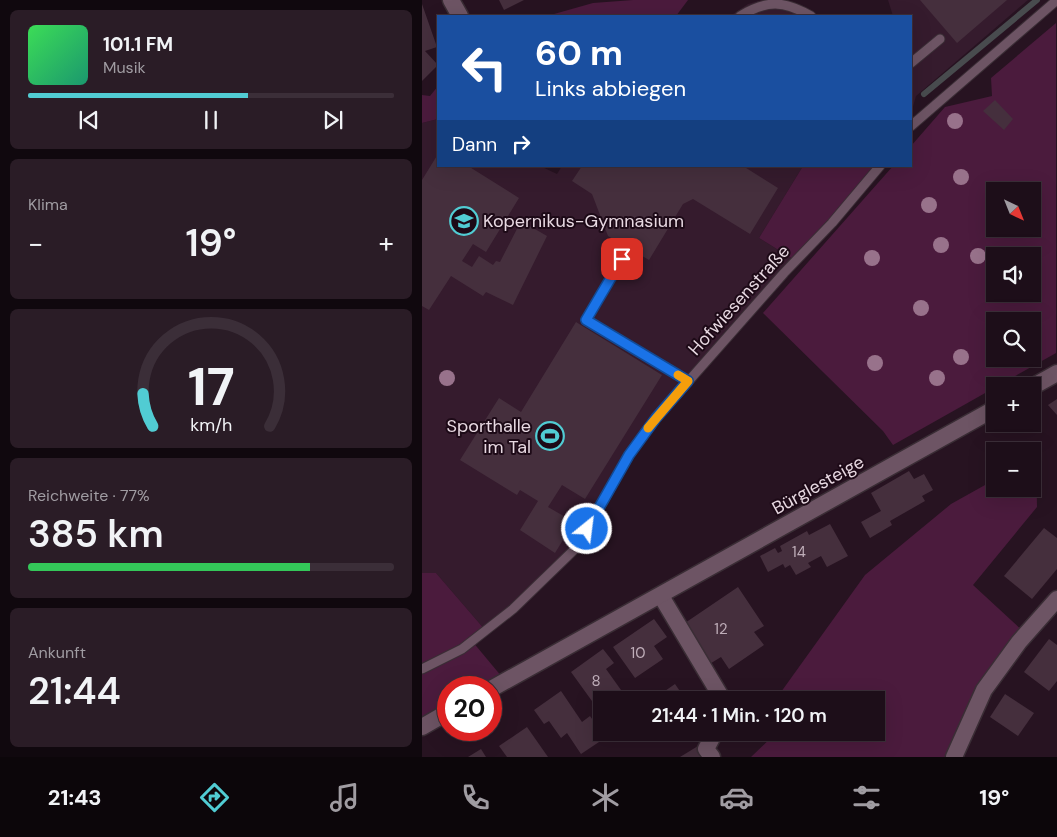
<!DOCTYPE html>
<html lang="de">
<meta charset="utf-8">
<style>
:root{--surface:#1d0e19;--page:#2a1c26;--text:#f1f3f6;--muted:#a09ca2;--line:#3b2e38;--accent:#51ccd3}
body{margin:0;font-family:"DM Sans",sans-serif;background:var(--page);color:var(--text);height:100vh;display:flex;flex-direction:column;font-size:19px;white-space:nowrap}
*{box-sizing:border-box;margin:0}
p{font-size:16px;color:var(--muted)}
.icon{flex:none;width:28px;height:28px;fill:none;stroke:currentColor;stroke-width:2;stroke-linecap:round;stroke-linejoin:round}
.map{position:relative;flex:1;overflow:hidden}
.details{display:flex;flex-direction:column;gap:10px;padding:10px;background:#10080e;width:422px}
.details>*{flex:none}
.top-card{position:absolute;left:15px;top:15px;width:475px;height:152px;border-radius:0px;box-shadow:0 5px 20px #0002,0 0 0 1px var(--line);background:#1a4fa0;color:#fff;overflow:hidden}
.needle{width:32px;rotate:137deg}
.controls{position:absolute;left:564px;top:182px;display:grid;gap:10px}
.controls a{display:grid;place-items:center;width:55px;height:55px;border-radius:0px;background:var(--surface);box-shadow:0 5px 20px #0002,0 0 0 1px var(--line);font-size:25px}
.speed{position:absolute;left:15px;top:676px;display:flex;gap:10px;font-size:25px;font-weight:700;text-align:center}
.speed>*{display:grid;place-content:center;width:65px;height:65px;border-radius:50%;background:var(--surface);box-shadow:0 5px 20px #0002,0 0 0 1px var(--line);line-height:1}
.speed .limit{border:8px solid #d22;background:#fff;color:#111}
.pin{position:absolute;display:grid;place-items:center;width:42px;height:42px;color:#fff;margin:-21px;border-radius:10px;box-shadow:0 2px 8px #0006}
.me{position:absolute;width:55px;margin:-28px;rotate:29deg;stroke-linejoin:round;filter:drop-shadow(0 0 4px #0008)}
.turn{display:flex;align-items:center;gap:18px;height:105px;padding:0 15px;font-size:22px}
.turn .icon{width:65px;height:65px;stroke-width:2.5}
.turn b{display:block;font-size:35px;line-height:42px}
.then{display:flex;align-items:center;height:48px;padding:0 15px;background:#0003;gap:10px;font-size:19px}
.big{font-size:38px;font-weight:600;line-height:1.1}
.details .card{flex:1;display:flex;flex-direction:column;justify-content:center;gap:8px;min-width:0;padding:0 18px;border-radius:8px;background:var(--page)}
.details .dial{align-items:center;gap:0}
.dial svg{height:130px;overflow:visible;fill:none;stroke:var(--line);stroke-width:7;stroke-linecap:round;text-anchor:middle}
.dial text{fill:var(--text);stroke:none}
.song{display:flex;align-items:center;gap:15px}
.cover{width:60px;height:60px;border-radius:8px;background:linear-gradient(135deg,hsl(130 70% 55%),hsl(160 70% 35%))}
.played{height:5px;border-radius:2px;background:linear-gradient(90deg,var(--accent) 60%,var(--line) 60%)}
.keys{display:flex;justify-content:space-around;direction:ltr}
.heat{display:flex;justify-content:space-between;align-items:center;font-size:28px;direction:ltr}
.charge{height:8px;border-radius:4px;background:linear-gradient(90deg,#34c759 77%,var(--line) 0)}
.trip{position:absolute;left:171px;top:691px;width:292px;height:50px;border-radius:0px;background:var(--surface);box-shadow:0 5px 20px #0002,0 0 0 1px var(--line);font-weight:600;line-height:50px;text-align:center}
.menu{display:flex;height:80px;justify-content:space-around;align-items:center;background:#0c060a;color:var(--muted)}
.menu .icon{width:35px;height:35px}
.menu .current{color:var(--accent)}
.menu b{font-size:22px;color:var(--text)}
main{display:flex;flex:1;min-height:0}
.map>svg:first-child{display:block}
.built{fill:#351b2d}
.green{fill:#4b1b3d;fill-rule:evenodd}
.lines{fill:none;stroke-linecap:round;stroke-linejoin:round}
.stream{stroke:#484b4e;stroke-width:6}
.building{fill:#452f3d}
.service-casing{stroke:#3a2d35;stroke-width:11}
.minor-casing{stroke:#3a2d35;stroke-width:19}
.service{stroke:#6d5464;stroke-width:9}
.minor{stroke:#6d5464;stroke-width:16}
.tree{fill:#98728b}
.route-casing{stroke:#114b97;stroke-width:12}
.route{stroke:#1a73e8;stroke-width:9}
.slow{stroke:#f59e0b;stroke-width:9}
.labels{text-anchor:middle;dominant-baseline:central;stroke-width:4;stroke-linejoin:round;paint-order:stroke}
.number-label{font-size:15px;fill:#bfaeb9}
.poi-label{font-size:18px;fill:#e8d9e2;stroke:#1d0a17;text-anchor:start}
.street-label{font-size:18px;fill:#e8d9e2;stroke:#1d0a17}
</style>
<main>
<section class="details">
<div class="card">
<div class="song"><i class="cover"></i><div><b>101.1 FM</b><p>Musik</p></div></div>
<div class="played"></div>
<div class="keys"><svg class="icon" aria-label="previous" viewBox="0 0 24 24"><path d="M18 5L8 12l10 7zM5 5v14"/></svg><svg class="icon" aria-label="pause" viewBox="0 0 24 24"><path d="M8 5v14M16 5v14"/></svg><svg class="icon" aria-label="next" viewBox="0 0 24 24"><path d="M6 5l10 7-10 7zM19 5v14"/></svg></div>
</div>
<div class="card"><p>Klima</p>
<div class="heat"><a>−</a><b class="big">19°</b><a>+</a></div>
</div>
<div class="card dial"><svg viewBox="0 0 100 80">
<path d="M14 69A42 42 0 1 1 86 69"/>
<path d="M14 69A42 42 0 0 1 8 49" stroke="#51ccd3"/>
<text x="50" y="56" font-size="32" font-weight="700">17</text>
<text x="50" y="72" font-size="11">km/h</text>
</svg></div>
<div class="card"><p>Reichweite · 77%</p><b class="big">385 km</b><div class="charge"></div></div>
<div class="card"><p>Ankunft</p><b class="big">21:44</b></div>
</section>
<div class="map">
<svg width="635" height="757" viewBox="0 0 635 757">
<rect width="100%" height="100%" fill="#271321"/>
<g class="built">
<path d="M340 0H366L392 16H308L326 4Z"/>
<path d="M466 0H606L494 96 489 114V16H471Z"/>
<path d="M16 119V166H118L135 174 140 166H381L337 238 374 261 234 418 156 546 64 631 14 573H0V123Z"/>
</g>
<g class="green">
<path d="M211 0H266L254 16H125L171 3Z"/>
<path d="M634 23V353L471 445 461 431 341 313 471 166H489V146L523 107 570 96 569 78ZM572 191H610V229H572ZM572 256H610V294H572ZM572 321H610V359H572Z"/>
<path d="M16 86V119L0 123V95L8 96Z"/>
<path d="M381 166H458L374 261 337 238Z"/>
<path d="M614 456 615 507 551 585 604 634 532 757H329L354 733 455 732V700L354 699 443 575 529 504 572 480V489H610V458Z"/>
<path d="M0 573H14L64 631 50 641 80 677 61 687 26 688V706L0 721Z"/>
</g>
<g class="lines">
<path class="stream" d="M502 94 615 0"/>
</g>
<g class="building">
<path d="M77 0H102L82 10Z"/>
<path d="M498 0H585L535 43Z"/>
<path d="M0 4 15 47 3 51 16 65 0 81Z"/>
<path d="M573 100 591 119 582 130 561 111Z"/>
<path d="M16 154V166H46L97 198 64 252 51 244 40 261 50 267 57 256 71 265 74 261 78 262 99 221 125 236 91 305 64 292 61 296 29 276 7 310 0 306V180Z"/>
<path d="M160 166H321L356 188 328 234 271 199 261 204 227 260 186 236 170 194 150 181Z"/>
<path d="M154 322 240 375 163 499 140 485 126 507 152 522 133 553 98 530 116 501 98 490 95 495 38 460 77 398 99 412Z"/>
<path d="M635 399V415L626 405Z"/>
<path d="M487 471 492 479 502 474 511 490 500 496 503 501 468 521 470 525 448 538 439 522 459 511 449 493Z"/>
<path d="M408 524 426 556 405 567 399 556 386 563 389 567 374 575 368 565 363 568 361 564 346 572 338 556 353 548 356 553 360 551 358 546 385 531 387 535Z"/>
<path d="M622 528 635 538V569L610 599 582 576Z"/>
<path d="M316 587 342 626 332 632 342 645 307 669 299 657 286 665 260 625Z"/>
<path d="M232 619 245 637 232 646 241 659 213 678 191 647Z"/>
<path d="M627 639 635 645V681L627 691 602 672Z"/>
<path d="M181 649 192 663 184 669 199 690 186 700H180V704L175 708 149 672Z"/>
<path d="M253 684 264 700H230Z"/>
<path d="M139 691 160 722 168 716 183 738 159 754 145 733 139 738 127 721 122 724 112 710Z"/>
<path d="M583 694 612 713 596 736 568 717Z"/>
<path d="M105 727 126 757H85L77 746Z"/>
<path d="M276 746 283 757H258Z"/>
<path d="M59 749 64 757H46Z"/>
</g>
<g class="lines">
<defs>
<g id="service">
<path d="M318 16C345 0 361 0 389 16"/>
<path d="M489 63 518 39"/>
<path d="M489 126 635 0"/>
<path d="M200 259 164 320 266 381"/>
<path d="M0 669 40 649 91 609 156 546 207 455 234 418 362 273 410 223 458 166"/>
</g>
<g id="minor">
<path d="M29 0 38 16"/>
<path d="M610 387 635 373"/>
<path d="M239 596 301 700"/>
<path d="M69 689 572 409"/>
<path d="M0 727 26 712"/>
<path d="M290 757 284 749 293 732"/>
<path d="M532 757 562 690 597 642 635 599"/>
</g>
</defs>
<use href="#service" class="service-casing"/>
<use href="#minor" class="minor-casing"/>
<use href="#service" class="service"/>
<use href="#minor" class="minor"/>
</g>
<g class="tree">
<circle cx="533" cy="121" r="8"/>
<circle cx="539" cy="177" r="8"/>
<circle cx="507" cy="205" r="8"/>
<circle cx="519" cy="245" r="8"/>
<circle cx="556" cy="256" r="8"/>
<circle cx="450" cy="258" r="8"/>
<circle cx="499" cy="308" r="8"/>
<circle cx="539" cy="357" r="8"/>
<circle cx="453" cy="363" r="8"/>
<circle cx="25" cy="378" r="8"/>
<circle cx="515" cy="378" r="8"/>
</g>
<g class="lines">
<defs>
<path id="route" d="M165 529 207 455 234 418 266 381 164 320 200 259"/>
</defs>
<use href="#route" class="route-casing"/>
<use href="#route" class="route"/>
<path class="slow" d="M226 428 266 381 256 375"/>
</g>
<defs>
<symbol id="school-ring" viewBox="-11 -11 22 22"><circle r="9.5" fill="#1d0a17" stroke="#51ccd3" stroke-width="1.5"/><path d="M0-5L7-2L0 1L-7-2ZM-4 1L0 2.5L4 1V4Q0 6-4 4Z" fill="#51ccd3"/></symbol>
<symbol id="stadium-ring" viewBox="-11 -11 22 22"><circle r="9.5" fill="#1d0a17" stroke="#51ccd3" stroke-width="1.5"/><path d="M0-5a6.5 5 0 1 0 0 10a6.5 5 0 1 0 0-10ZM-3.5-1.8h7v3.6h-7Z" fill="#51ccd3"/></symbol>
</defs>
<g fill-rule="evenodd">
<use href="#school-ring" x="26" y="205" width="32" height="32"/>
<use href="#stadium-ring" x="112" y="420" width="32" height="32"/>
</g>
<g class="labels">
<g class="number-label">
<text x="377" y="552">14</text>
<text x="299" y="629">12</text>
<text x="216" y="653">10</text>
<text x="174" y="681">8</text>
</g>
<g class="poi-label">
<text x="61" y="221">Kopernikus-Gymnasium</text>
<text x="109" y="426" text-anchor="end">Sporthalle<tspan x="109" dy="21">im Tal</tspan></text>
</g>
<g class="street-label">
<text transform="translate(317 300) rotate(-48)">Hofwiesenstraße</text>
<text transform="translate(396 485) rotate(-29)">Bürglesteige</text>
</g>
</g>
</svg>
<div class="controls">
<a><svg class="needle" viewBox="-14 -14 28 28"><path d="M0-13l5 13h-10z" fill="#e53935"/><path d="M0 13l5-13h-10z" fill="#a09ca2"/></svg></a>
<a><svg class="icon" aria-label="sound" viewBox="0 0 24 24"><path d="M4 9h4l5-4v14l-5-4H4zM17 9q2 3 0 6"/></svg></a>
<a><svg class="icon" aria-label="search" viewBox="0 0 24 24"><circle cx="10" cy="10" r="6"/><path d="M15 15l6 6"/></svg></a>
<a>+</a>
<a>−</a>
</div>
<div class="speed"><div class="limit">20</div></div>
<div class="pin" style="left:200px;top:259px;background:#d93025"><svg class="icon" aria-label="arrive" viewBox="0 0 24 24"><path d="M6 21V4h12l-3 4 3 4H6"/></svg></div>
<svg class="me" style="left:165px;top:529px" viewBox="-20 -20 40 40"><circle r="17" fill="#1a73e8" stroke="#fff" stroke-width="3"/><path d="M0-11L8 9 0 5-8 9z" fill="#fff"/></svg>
<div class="trip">21:44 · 1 Min. · 120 m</div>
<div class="top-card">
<div class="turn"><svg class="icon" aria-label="left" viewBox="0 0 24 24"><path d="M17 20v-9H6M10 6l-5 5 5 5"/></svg><div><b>60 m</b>Links abbiegen</div></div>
<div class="then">Dann<svg class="icon" aria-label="right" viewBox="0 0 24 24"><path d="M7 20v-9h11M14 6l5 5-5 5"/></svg></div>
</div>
</div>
</main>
<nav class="menu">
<b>21:43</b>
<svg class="icon current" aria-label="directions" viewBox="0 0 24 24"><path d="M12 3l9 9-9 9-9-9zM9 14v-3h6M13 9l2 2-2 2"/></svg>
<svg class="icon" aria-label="music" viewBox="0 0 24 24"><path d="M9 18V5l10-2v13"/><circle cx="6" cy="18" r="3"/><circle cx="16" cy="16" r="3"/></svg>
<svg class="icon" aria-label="phone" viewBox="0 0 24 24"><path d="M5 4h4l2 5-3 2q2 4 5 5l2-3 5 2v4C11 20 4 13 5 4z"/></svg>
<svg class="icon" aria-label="climate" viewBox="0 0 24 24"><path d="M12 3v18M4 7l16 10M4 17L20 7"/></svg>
<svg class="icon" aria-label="car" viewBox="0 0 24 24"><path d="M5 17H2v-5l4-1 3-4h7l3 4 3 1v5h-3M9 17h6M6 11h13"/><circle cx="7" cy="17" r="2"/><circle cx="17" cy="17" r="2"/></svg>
<svg class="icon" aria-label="filters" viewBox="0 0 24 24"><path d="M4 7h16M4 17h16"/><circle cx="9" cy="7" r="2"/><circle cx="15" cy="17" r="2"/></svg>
<b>19°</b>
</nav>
